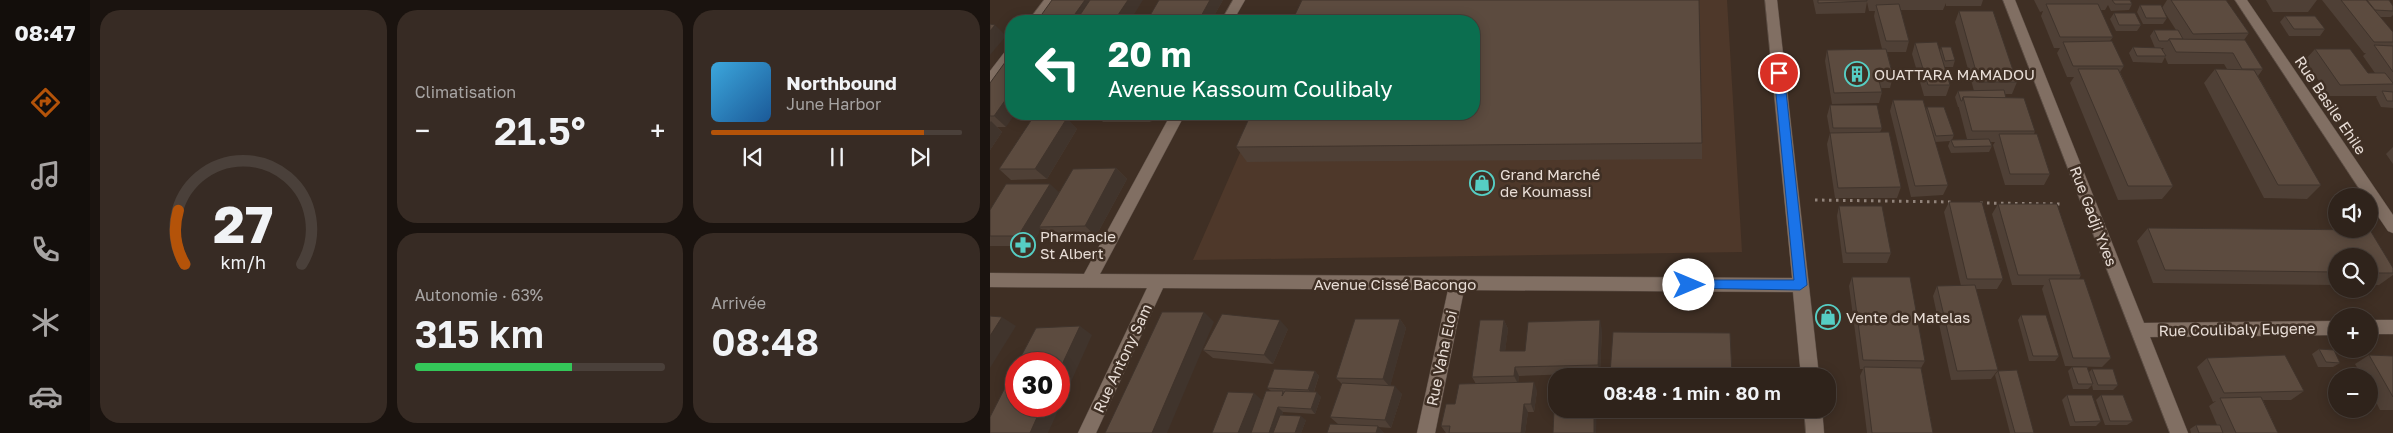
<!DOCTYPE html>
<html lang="fr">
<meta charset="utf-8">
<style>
:root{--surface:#2f231b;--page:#372b24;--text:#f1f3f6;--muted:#a7a4a3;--line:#4a403a;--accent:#b45309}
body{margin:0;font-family:"Golos Text",sans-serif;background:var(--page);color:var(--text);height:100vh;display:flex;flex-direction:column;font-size:19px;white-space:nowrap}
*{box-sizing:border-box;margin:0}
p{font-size:16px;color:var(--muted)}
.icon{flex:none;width:28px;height:28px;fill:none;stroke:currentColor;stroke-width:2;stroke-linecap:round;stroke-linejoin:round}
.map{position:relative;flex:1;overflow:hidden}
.sheet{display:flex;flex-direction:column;gap:10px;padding:10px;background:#1a130f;width:900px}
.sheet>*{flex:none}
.banner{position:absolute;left:15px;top:15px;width:475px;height:105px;border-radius:20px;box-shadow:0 2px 12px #0003,0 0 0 1px var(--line);background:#0b6e4f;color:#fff;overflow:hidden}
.tools{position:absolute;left:1338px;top:188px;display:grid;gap:10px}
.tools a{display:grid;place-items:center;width:50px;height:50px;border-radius:50%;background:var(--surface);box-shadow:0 2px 12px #0003,0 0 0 1px var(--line);font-size:25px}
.speed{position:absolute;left:15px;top:352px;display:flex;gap:10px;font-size:25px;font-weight:700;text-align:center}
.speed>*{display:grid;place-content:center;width:65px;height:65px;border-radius:50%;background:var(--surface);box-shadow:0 2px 12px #0003,0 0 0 1px var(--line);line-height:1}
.speed .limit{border:8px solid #d22;background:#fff;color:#111}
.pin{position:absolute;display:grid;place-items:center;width:42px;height:42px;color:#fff;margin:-21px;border:2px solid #fff;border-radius:50%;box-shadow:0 1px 5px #0007}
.me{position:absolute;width:55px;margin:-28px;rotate:90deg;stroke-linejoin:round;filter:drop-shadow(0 0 4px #0008)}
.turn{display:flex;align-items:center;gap:18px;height:105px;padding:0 20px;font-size:22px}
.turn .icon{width:65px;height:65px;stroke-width:2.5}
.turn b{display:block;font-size:35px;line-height:42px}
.big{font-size:38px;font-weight:600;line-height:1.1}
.sheet .widget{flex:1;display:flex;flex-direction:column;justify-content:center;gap:8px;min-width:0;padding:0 18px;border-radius:20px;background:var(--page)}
.sheet .dial{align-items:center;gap:0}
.dial svg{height:130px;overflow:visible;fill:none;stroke:var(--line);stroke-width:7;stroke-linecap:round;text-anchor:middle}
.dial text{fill:var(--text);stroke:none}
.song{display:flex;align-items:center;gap:15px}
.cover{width:60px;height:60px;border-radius:8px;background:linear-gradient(135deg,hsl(200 70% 55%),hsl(210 70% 35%))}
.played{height:5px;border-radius:2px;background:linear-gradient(90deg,var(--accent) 85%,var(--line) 85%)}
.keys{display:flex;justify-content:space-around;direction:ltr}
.heat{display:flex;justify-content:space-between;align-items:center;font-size:28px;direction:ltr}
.charge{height:8px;border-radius:4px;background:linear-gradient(90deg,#34c759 63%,var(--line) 0)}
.sheet .tiles{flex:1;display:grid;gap:10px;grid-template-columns:repeat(3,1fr)}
.widget:first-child{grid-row:span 2}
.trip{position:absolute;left:558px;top:368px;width:288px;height:50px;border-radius:20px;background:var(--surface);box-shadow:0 2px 12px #0003,0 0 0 1px var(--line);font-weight:600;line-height:50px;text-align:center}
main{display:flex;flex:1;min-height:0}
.tabs{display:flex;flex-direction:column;width:90px;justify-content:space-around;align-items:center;background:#130e0b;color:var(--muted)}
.tabs .icon{width:35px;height:35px}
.tabs .on{color:var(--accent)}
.tabs b{font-size:22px;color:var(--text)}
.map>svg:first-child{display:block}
.built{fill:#4e382a}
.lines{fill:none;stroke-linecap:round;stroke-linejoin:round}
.minor-casing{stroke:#5c4e45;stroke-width:1}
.path{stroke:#91837a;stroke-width:3;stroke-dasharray:2.5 4.5;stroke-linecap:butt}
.minor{fill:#816f63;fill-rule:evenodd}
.wall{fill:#4f4036}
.shaded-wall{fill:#40342c}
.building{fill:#5c4b3f;stroke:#40342c}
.route{fill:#1a73e8;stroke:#114b97}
.labels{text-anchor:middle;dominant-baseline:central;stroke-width:5;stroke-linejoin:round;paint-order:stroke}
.poi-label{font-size:15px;fill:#e8ddd6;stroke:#3f2f24;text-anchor:start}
.street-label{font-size:15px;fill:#e8ddd6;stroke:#3f2f24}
</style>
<main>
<nav class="tabs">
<b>08:47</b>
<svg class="icon on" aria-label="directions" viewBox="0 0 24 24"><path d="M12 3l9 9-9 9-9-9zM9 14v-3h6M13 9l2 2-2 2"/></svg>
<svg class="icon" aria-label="music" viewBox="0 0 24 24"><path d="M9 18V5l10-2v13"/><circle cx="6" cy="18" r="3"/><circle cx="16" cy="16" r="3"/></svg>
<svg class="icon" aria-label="phone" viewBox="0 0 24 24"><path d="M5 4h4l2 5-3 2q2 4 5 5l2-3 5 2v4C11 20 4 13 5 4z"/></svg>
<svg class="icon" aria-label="climate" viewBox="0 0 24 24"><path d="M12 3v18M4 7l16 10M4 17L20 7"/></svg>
<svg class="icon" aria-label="car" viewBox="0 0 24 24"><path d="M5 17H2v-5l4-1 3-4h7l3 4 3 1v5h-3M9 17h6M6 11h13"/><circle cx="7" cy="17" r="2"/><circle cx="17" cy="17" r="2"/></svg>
</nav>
<section class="sheet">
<div class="tiles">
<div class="widget dial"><svg viewBox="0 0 100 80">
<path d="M14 69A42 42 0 1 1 86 69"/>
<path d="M14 69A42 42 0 0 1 10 36" stroke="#b45309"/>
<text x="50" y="56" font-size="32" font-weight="700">27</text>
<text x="50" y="72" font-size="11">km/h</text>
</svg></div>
<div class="widget"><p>Climatisation</p>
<div class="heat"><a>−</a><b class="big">21.5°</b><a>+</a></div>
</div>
<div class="widget">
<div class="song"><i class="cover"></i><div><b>Northbound</b><p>June Harbor</p></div></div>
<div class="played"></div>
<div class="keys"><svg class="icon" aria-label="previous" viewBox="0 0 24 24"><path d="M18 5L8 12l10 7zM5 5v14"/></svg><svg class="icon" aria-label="pause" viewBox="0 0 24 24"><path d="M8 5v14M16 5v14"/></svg><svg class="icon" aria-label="next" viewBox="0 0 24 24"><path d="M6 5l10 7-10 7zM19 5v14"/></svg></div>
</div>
<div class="widget"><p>Autonomie · 63%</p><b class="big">315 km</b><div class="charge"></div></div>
<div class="widget"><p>Arrivée</p><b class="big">08:48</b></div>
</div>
</section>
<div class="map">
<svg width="1403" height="433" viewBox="0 0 1403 433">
<rect width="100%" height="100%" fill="#3f2f24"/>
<path class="built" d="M317 0H737L752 252 203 260 267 114H484V21Z"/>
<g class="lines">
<defs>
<g id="minor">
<path d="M54 0H66L50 21H38Z"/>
<path d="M243 0H255L243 21H231Z"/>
<path d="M775 0H787L829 376H811L803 292 474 290 445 433H427L458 290 173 288 106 433H88L157 288 0 287V273L94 274 181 114H195L110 274 802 278Z"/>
<path d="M1013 0H1025L1154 323 1346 321V335L1160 337 1198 433H1180Z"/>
<path d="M1245 0H1257L1403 215V233L1398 231 1379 203V196H1374Z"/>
<path d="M21 48V61L5 84 0 86V71L17 49Z"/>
<rect x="1379" y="320" width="24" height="14"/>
<path d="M814 409H832L834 433H816Z"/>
</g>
</defs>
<use href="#minor" class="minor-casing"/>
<g class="path">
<path d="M825 200 961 202"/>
<path d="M990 203 1073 204"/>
</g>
<use href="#minor" class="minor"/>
</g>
<g class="wall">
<path d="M233 0 221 21H159L158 19Z"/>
<path d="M823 0H993L991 6H956V3L953 10H910L919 41 916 52H897L903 76 900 88H891L892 92 889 103 842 104 835 61 837 50 892 49 884 16 885 11H879L877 2 875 13 826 14Z"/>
<path d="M1044 0H1140L1142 4 1139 10 1121 11 1118 5 1115 10H1110L1123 37 1120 41 1134 66 1130 72 1183 186 1172 199 1128 200 1080 83 1084 77H1077L1067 53 1070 48H1064L1051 16 1053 11 1050 12Z"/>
<path d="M1177 0H1236L1259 33 1254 40 1273 69 1268 76 1331 185 1317 199 1274 198 1214 83 1225 69H1237L1234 64H1178L1175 57 1172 63 1143 62 1139 53 1143 47 1172 50 1174 48H1165L1160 36 1164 30H1186L1172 8Z"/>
<path d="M1276 0H1327L1318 12H1283Z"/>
<path d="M1332 0H1399L1403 6V15L1401 17H1390L1403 32V108L1391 107 1386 97 1387 96H1339L1315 60 1325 49 1378 73H1385L1373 56 1376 53H1374Z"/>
<path d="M1150 5 1177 18 1173 24H1153L1147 12Z"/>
<path d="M969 11 1027 82 1022 94H1015L1016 98 1045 131 1044 134 1060 174 1054 185H1015L1003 145 1005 142H1001L1002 146 999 152 961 153 958 146 960 141 945 142 958 185 953 195 921 197 900 111 903 100 936 110 937 107 964 135 962 140 977 139 969 108V107H968L965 97 968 91H984L965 22Z"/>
<path d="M1124 13 1151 25 1147 31H1126L1120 19Z"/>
<path d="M1295 16 1335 29 1330 36H1299L1290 22Z"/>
<path d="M925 43 950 51 951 47 965 60 963 67H954L960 85 956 96H934L922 54Z"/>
<path d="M0 83 16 127H7L12 132 0 150Z"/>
<path d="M840 105 892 128 890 132 911 187 907 198H845L837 144 840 133 837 116Z"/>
<path d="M41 114H79L76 118 87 129 57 179 21 180 9 169 46 119Z"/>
<path d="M105 114H165L161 122H113Z"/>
<path d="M712 143V159L257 162 246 147Z"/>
<path d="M1403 147V164L1396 154Z"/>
<path d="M126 168 137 179 106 236 61 237 51 229 41 246H0V210L69 192Z"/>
<path d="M959 202 1013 279 1007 289H986L1008 370 1001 379 961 380 943 296 947 286H971L954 212Z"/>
<path d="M1008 204 1091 275 1089 279 1121 358 1112 367 1075 366 1052 289 1054 285H1022L1002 214Z"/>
<path d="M849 206 901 253 897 263H853L847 216Z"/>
<path d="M1158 228 1380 230 1403 268V275L1389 285H1379V256H1346V285L1163 283 1147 241Z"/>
<path d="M862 277 935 361 931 368 943 433H877L870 376 873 369H870L859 286Z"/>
<path d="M1031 315 1069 356 1065 361H1039L1028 320Z"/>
<path d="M410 319 416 328 400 386 412 394 401 428 388 427 394 433 348 424 340 417 352 384 346 378Z"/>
<path d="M514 320 518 329 515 351H535L612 330 610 373 529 376 528 383 547 391 544 412H538L535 433H456L451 426 465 404 486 384 482 377Z"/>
<path d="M298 329 283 364 223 358 213 350Z"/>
<path d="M740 333 742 376H621L620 374Z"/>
<path d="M1329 349 1350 363 1343 367H1328L1322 354Z"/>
<path d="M1379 355 1403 356V410H1390L1379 388V376H1372L1365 364Z"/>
<path d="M1217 358 1314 391 1301 400H1273L1288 433H1201L1200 429 1206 425H1227L1219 406 1226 401 1223 402 1207 367Z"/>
<path d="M1082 367 1099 372 1102 369 1128 385 1123 390H1103L1102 385 1098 389H1083L1078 371Z"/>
<path d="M325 371 329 376 324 392 331 397 325 414 293 412 292 415 316 420 311 433H222L272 400 281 391 277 388Z"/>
<path d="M1008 371 1044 433H1020L1005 375Z"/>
<path d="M1077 395 1111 421 1106 426H1080L1072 400Z"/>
<path d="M1111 395 1143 421 1137 425H1115L1106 400Z"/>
</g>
<g class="shaded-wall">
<path d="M95 0H111L97 21H81Z"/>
<path d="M138 0H153L140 21H124Z"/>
<path d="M220 0H233L221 21H211L210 18Z"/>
<path d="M5 25 16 36 0 55V31Z"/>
<path d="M21 92V114H25L16 127 4 116Z"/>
<path d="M62 114H79L72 124Z"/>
<path d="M154 114H165L161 122Z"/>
<path d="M77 118 87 129 57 179 45 169Z"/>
<path d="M1 121 12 132 0 150V122Z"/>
<path d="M126 168 137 179 106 236 95 226Z"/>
<path d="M60 184 71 194 49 227 51 229 41 246 28 236Z"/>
<path d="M214 312 224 322 177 433H162Z"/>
<path d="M12 317 26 326 0 368V336Z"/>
<path d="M410 319 416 328 400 387 393 379Z"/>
<path d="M290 320 298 329 283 364 274 355Z"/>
<path d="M514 320 518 329 514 360 510 351Z"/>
<path d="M610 320 612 330 610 373 608 365Z"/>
<path d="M90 326 102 335 58 433H40L52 406H69V371Z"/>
<path d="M525 367 529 376 528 384 524 376Z"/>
<path d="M325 371 329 376 323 394 318 390Z"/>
<path d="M544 382 547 391 544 412 541 404Z"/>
<path d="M405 386 412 394 401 428 395 420Z"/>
<path d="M327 392 331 397 325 414 321 409Z"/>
<path d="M264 393 273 401 261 433H248Z"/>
<path d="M534 404 538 412 535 433H531Z"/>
<path d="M288 407 293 412 286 433H279Z"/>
<path d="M604 409H607L606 433H604Z"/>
<path d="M311 416 316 420 311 433H305Z"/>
<path d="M388 426 394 433H386Z"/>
</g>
<g class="building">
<path d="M62 0H95L80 21H47Z"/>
<path d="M100 0H138L124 21H86Z"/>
<path d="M169 0H220L210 18 158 19Z"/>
<path d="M312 0H709L712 143 246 147 261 114H484V21H302Z"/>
<path d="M828 0H877V1L828 3Z"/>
<path d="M1122 0H1140L1142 4H1125Z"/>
<path d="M1181 0H1236L1259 33 1203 34Z"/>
<path d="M1351 0H1376L1403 32V42H1384Z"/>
<path d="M1377 0H1399L1403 6V11L1385 10Z"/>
<path d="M909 4 919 41H896L886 5Z"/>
<path d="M1056 4H1108L1123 37H1070Z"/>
<path d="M1150 5H1171L1177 18H1156Z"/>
<path d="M969 11H1003L1027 82H989Z"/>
<path d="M1124 13H1145L1151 25H1129Z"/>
<path d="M1295 16H1325L1335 29H1304Z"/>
<path d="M0 24 5 25 0 31Z"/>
<path d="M1164 30H1188L1193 39H1179L1178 41H1169Z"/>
<path d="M1179 39 1255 40 1273 69H1252L1243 53 1186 52Z"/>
<path d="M1122 41 1134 66H1083L1073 42Z"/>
<path d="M947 42 960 85H938L925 43Z"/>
<path d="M1384 45 1403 46V72Z"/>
<path d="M951 47H961L965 60 955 61Z"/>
<path d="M1143 47 1171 48 1176 56H1147Z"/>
<path d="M896 49 903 76 888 77 892 92 844 93 837 50Z"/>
<path d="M1325 49H1360L1378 73H1395L1403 83V84L1350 85Z"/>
<path d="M21 54V92L4 116H0V83Z"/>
<path d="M1088 69H1128L1183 186H1138Z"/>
<path d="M1225 69 1264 70 1331 185H1288Z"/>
<path d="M1014 90 1016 98 973 97 972 101H971L968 91Z"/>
<path d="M1392 91 1403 92V101H1397Z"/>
<path d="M973 97 1034 98 1045 131H982Z"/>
<path d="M903 100H933L958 185 925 186Z"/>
<path d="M840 105H887L892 128H843Z"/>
<path d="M937 107H954L964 135 946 136Z"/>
<path d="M77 118 45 169H9L42 119Z"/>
<path d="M899 132 911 187 848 188 840 133Z"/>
<path d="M1009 134H1047L1060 174H1020Z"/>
<path d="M999 139 1002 146 964 147 961 140Z"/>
<path d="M126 168 95 226 49 227 83 169Z"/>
<path d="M16 184H60L28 236H0V210Z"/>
<path d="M959 202H992L1013 279H977Z"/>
<path d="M1008 204H1067L1091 275H1028Z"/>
<path d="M849 206H892L901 253H856Z"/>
<path d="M1158 228 1380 230 1403 268V273H1379V256H1346V272L1175 270Z"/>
<path d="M862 277H920L935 361 873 360Z"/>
<path d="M1059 279H1094L1121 358H1083Z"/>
<path d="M985 285 1008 370 967 371 947 286Z"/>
<path d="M172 312H214L162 433H115Z"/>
<path d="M232 314 290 320 274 355 213 350Z"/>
<path d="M1031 315H1056L1069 356H1043Z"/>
<path d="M0 316 12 317 0 336Z"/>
<path d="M365 319H410L393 379 346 378Z"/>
<path d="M490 320H514L510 351H535L538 322 610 320 608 365 525 367 524 376 482 377Z"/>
<path d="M90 326 69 371V364H27L46 328Z"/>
<path d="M623 332 740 333 742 375 620 374Z"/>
<path d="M1329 349 1344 350 1350 363 1336 362Z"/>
<path d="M1295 355 1314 391 1234 393 1217 358Z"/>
<path d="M1379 355 1403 356V397Z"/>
<path d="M26 366V406H52L40 433H0V417Z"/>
<path d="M874 367 931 368 943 433H882Z"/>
<path d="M1082 367H1097L1103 384H1088Z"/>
<path d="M284 369 325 371 318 390 277 388Z"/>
<path d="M1102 369H1123L1128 385H1108Z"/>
<path d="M1027 370 1044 433H1025L1008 371Z"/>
<path d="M544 382 541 404H534L531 433H459L460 426H451L456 404H465L469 384Z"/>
<path d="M352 383 405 386 395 420 340 417Z"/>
<path d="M565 386H566V409H604V433H563Z"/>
<path d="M276 391H293L292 396 295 391 327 392 321 409 288 407 279 433H261Z"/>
<path d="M238 392 264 393 248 433H222Z"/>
<path d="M1077 395H1102L1111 421 1085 422Z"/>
<path d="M1111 395H1133L1143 421H1120Z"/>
<path d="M1271 397 1288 433H1246L1230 398Z"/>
<path d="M290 415 311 416 305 433H283Z"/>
<path d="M340 424 388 426 386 433H337Z"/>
<path d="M1206 425H1230L1233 433H1209Z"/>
</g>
<path class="route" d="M789 69 794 73 817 285 810 290 694 288 693 285 699 280H804L784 73Z"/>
<defs>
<symbol id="building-ring" viewBox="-11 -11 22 22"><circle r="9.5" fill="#3f2f24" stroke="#56cec4" stroke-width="1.5"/><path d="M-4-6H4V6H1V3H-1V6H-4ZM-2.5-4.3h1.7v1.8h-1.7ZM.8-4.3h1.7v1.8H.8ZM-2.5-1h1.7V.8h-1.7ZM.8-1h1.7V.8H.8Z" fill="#56cec4"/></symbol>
<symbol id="shop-ring" viewBox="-11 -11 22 22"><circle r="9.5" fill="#3f2f24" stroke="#56cec4" stroke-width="1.5"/><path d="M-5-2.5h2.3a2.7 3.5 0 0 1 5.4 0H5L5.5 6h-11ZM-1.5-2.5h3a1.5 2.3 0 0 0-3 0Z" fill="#56cec4"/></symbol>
<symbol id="pharmacy-ring" viewBox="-11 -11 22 22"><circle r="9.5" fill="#3f2f24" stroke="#56cec4" stroke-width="1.5"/><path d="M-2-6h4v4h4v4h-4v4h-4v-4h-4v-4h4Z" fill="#56cec4"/></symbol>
</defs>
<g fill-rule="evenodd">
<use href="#building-ring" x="853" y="60" width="28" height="28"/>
<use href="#shop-ring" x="478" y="169" width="28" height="28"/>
<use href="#pharmacy-ring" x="19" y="231" width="28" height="28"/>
<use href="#shop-ring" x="824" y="303" width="28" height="28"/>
</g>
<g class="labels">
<g class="poi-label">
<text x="884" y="74">OUATTARA MAMADOU</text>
<text x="510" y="174">Grand Marché<tspan x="510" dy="17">de Koumassi</tspan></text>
<text x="50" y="236">Pharmacie<tspan x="50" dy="17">St Albert</tspan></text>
<text x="856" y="317">Vente de Matelas</text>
</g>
<g class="street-label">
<text transform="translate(1341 105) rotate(56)">Rue Basile Ehile</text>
<text transform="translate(1104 216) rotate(69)">Rue Gadji Yves</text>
<text x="405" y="284">Avenue Cissé Bacongo</text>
<text transform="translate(1247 329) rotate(-1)">Rue Coulibaly Eugene</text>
<text transform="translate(132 358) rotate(-65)">Rue Antony Sam</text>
<text transform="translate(451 358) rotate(-78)">Rue Vaha Eloi</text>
</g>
</g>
</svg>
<div class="tools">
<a><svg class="icon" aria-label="sound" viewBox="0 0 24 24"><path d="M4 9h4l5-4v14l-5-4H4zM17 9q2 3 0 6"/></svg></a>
<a><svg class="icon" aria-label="search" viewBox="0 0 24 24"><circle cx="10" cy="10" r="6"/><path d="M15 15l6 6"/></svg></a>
<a>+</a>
<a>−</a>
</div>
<div class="speed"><div class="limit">30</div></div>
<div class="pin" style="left:789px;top:73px;background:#d93025"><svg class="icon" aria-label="arrive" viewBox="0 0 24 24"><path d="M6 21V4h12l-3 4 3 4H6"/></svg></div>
<svg class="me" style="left:699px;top:285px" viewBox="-20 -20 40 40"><circle r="19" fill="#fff"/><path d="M0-13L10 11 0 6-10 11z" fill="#1a73e8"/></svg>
<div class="trip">08:48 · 1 min · 80 m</div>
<div class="banner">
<div class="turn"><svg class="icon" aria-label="left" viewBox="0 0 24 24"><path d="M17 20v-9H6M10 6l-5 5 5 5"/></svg><div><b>20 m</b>Avenue Kassoum Coulibaly</div></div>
</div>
</div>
</main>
